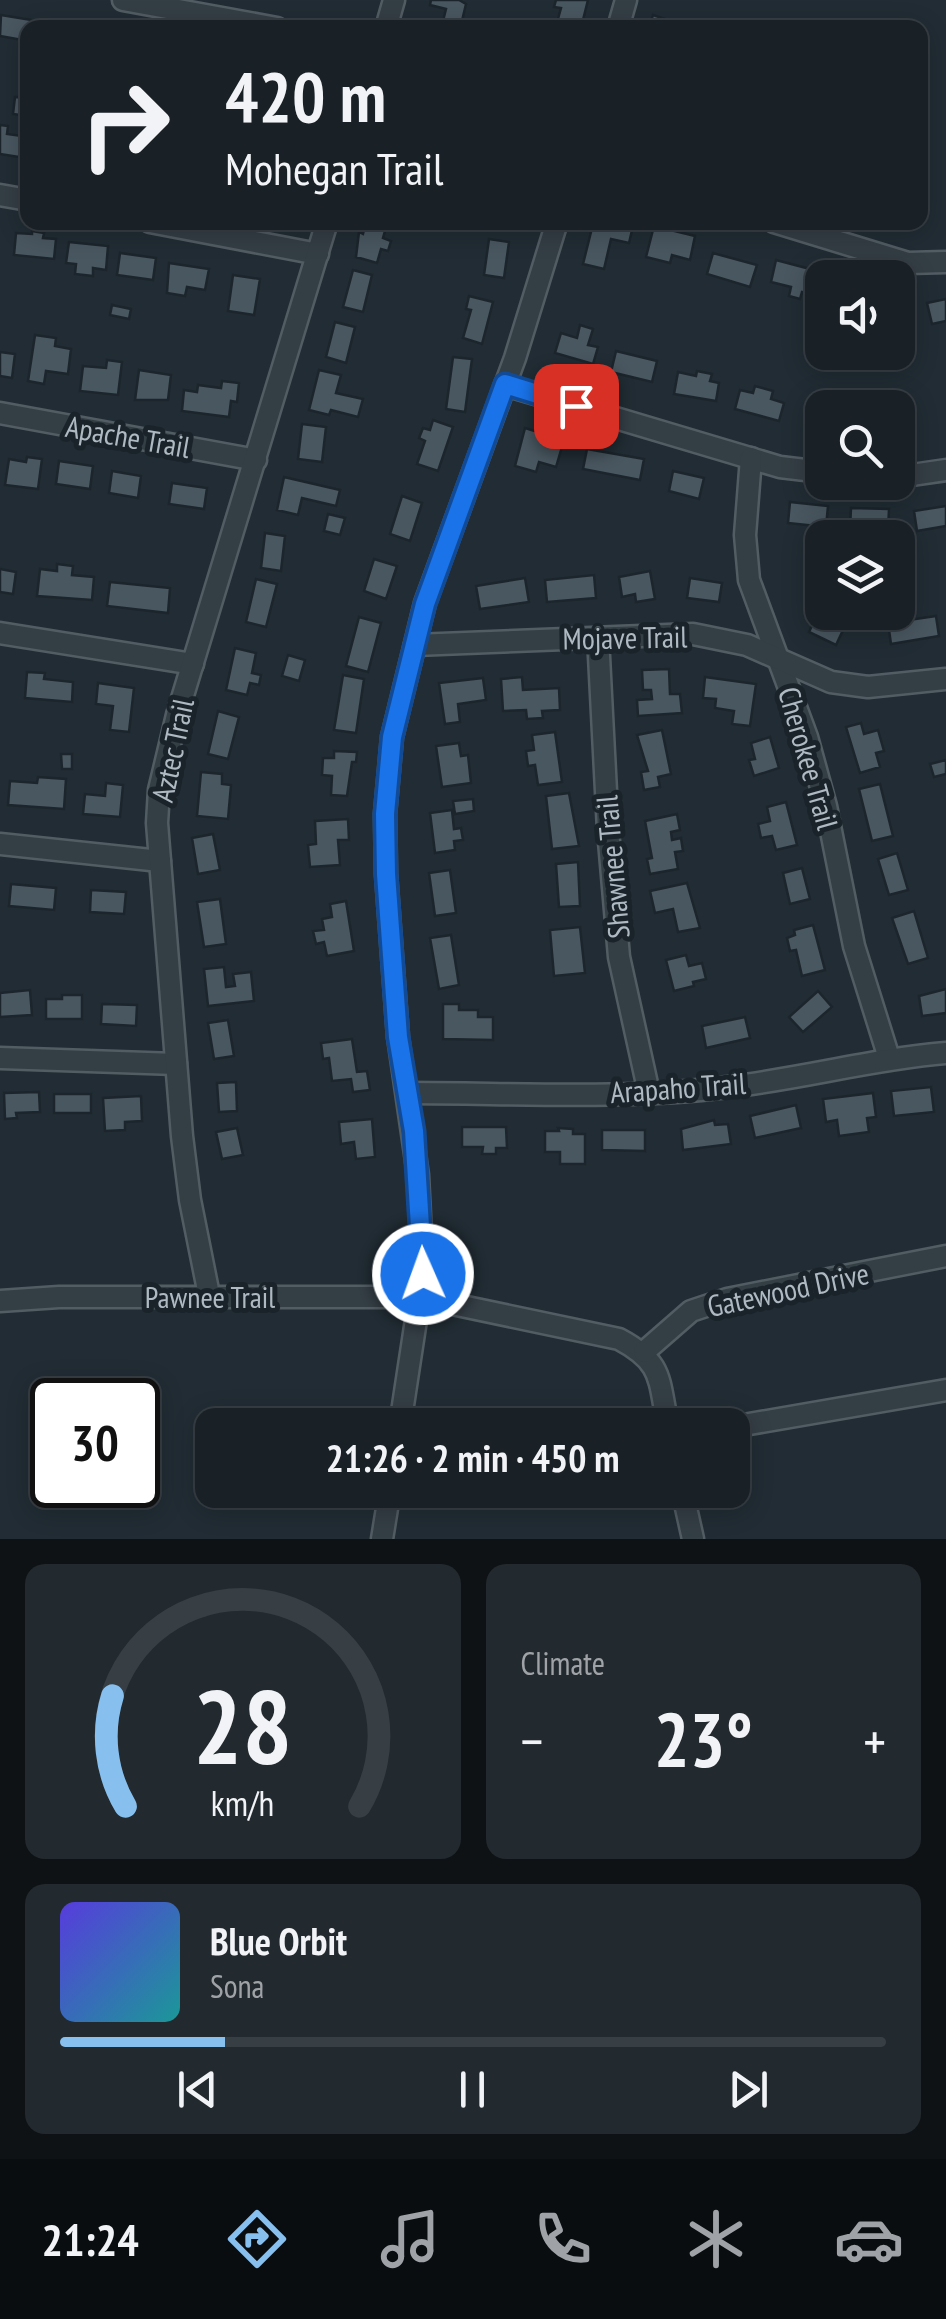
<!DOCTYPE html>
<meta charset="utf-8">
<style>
:root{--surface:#192127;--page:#22292f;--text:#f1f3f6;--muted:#9fa3a7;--line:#373e44;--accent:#87bfee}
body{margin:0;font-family:"PT Sans Narrow",sans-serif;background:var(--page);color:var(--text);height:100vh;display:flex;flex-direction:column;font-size:38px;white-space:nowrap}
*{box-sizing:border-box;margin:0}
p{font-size:32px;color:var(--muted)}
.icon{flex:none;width:55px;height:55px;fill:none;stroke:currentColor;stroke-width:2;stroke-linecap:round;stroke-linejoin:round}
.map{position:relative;height:1539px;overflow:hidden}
.details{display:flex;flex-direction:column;gap:25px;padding:25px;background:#0e1215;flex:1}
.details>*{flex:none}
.banner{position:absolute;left:20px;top:20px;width:908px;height:210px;border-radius:20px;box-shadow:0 5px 25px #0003,0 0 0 2px var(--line);background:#192127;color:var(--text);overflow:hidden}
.buttons{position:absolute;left:805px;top:260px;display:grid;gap:20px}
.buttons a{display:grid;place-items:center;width:110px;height:110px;border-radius:20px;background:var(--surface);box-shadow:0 5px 25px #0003,0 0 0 2px var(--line);font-size:50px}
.speed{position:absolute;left:30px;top:1378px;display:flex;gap:20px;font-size:50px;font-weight:700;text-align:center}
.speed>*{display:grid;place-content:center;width:130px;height:130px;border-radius:50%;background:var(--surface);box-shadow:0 5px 25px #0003,0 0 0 2px var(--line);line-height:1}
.speed .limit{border:5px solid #111;border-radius:15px;background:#fff;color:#111}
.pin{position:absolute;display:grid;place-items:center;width:85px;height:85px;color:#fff;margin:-42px;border-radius:20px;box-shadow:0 5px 15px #0006}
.me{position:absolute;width:110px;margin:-55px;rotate:358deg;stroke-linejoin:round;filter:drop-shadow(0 0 8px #0008)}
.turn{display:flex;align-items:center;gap:35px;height:210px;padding:0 40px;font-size:45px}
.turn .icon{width:130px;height:130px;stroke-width:2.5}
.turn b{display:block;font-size:70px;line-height:85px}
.big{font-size:75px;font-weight:700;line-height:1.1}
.details .tile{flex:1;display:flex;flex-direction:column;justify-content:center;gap:15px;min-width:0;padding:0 35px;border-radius:20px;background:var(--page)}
.details .dial{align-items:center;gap:0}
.dial svg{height:260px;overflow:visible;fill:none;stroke:var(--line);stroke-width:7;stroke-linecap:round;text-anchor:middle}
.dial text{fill:var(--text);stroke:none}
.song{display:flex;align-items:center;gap:30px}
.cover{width:120px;height:120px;border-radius:15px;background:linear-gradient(135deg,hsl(250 70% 55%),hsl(180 70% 35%))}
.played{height:10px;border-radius:5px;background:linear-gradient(90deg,var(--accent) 20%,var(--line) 20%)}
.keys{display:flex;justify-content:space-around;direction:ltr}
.heat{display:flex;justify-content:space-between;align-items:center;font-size:55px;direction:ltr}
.details .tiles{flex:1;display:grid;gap:25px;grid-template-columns:1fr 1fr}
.tile:last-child{grid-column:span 2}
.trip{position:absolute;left:195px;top:1408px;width:555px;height:100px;border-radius:20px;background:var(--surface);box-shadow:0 5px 25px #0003,0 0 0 2px var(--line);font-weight:700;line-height:100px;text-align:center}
.dock{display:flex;height:160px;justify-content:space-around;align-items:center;background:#0a0d10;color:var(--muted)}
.dock .icon{width:70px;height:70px}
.dock .selected{color:var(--accent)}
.dock b{font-size:45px;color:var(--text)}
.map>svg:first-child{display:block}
.building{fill:#495760;stroke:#1c252c;stroke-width:2.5}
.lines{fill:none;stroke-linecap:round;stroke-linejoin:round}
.minor-casing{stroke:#525c63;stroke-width:25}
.minor{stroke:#343e45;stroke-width:20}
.route-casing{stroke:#114b97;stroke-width:25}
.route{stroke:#1a73e8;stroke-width:18}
.labels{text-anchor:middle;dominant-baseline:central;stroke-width:10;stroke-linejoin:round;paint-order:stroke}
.street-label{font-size:30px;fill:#aeb9c2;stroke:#1a232a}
</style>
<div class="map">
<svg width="946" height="1539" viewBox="0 0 946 1539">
<rect width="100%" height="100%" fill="#212c34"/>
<g class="building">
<path d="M431 0H459L466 4 461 25 443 21 446 9 430 5Z"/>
<path d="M556 0H588L581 28 556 26 561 8 554 7Z"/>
<path d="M1 15 56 24V28H28V41L0 36Z"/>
<path d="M653 15 674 22 672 28H649Z"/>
<path d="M15 97 28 98V116L13 114Z"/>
<path d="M0 125 8 126 7 134 22 136 19 157 0 154Z"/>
<path d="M366 222 387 224 383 238 391 241 388 251 381 249 377 263 356 257 359 232 363 234Z"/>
<path d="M599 222H634L629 243 611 239 604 269 583 264 593 224Z"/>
<path d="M654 226 695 236 690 260 672 255 670 263 646 257Z"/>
<path d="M32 231 44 233 43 238 56 239 54 259 14 255 16 233 32 234Z"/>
<path d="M489 239 509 242 504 278 484 275Z"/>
<path d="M69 242 108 246 106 270 93 268V276L75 274 76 264 66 263Z"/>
<path d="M120 253 156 258 153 280 117 275Z"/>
<path d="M713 253 757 265 750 287 707 274Z"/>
<path d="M776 260 825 273 819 296 802 292 800 299 789 296 791 287 771 282Z"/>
<path d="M169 263 209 269 205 290 187 287 185 296 167 293Z"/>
<path d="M353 270 372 275 363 312 343 307Z"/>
<path d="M233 275 260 279 254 315 228 311Z"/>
<path d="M469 296 493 302 482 344 463 338 471 310 466 309Z"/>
<path d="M946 299V321L932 324 927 303Z"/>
<path d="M112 305 131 309 129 319 110 315Z"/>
<path d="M335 322 355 327 346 363 326 357Z"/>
<path d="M580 325 593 329 588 345 598 347 593 364 555 353 561 333 577 338Z"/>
<path d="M35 335 56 338 55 346 71 349 68 374 46 371 44 384 28 381Z"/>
<path d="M616 351 657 361 652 382 611 372Z"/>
<path d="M0 352 15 354 12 378 0 376Z"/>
<path d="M453 357 472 359 465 412 446 409Z"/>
<path d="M107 360 122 362 118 395 80 391 83 366 106 368Z"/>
<path d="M139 370 171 375 168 400H135Z"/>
<path d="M319 370 341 375 336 393 363 399 358 417 331 410 329 415 309 410Z"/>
<path d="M697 371 712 374 710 381 719 383 716 401 674 394 678 372 696 376Z"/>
<path d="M222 381 239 383 237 402 231 401 229 417 182 411 184 390 197 392 198 385 221 388Z"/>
<path d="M755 386 773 391 771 399 784 403 779 421 735 409 740 390 753 393Z"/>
<path d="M815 400 830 401 829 408H822V427L805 426 806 405H815Z"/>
<path d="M433 420 453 427 438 471 417 464 425 441 419 438 423 428 430 430Z"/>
<path d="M302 424 326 427 322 462 298 459Z"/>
<path d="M525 428 564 440 556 467 539 462 536 472 515 466Z"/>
<path d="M587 449 644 459 640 480 583 469Z"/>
<path d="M27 457 42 459 38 489 5 485 9 459 26 462Z"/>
<path d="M59 461 93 466 90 489 56 484Z"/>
<path d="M112 471 141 476 138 498 109 493Z"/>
<path d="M673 471 704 478 699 499 669 491Z"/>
<path d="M284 477 340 490 336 506 302 498 298 515 277 510Z"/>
<path d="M172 483 207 488 204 509 169 504Z"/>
<path d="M402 496 422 503 410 541 390 534Z"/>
<path d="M790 502 828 506 826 527 788 523Z"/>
<path d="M946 506V526L917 531 914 511Z"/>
<path d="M851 508 889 509 888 531 850 530Z"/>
<path d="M328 514 345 518 340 535 324 531Z"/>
<path d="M265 533 285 536 281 571 261 568Z"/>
<path d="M374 559 397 566 386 599 364 591Z"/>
<path d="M57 564 73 566 72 575 94 577 92 600 37 596 40 569 57 571Z"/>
<path d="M0 569 16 572 13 594 0 592Z"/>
<path d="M650 571 655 599 636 602 635 594 622 597 619 577Z"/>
<path d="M594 575 596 598 547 602 545 580Z"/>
<path d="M525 578 529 602 480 609 476 586Z"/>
<path d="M690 578 722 583 719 602 687 598Z"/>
<path d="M256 579 277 584 266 627 246 622Z"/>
<path d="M110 582 170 588 168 613 107 606Z"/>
<path d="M817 615 844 628 836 645 809 632Z"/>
<path d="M936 616 939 636 891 644 888 623Z"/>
<path d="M359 617 381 623 368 672 346 666Z"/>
<path d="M235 648 256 653 252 673 261 675 259 685 250 683 247 695 226 690Z"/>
<path d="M288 655 305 660 299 681 282 676Z"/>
<path d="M669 669 670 694H680L682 713 638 716 637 700 652 699 651 690H643L642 670Z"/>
<path d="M27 672 45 673 44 679 73 682 72 702 25 698Z"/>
<path d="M343 675 364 679 356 733 334 730Z"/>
<path d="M522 677 523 690 559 688 560 710 542 711 543 718 527 719 526 710 503 711 501 679Z"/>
<path d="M705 677 756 684 750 726 732 724 734 711 715 708 716 699 703 698Z"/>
<path d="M483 678 486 700 458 704 460 722 445 724 439 683Z"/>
<path d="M98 683 134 688 129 732 110 730 113 706 96 704Z"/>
<path d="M218 711 239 717 228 759 208 754Z"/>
<path d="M861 723 864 734 878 730 884 751 876 753 880 767 860 773 846 727Z"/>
<path d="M662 730 671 774 658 777 660 787 644 790 641 772 648 771 637 735Z"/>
<path d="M555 732 562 782 538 785 535 765 528 766 526 751 534 750 532 735Z"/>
<path d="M770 737 779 768 754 776 749 760 755 759 751 743Z"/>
<path d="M459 743 461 756 468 755 471 783 442 787 436 746Z"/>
<path d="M334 751 357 752 356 762H352L347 796 331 795 332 776 322 775 323 758H334Z"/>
<path d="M61 754H72V769H62Z"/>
<path d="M946 760V774L934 777 930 764Z"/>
<path d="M201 772 222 774V784L231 785 228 819 197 816Z"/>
<path d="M38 777 66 779 64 809 8 805 10 781 37 783Z"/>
<path d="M106 783 123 785 120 817 83 814 85 794 105 796Z"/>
<path d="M880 784 893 836 872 841 859 789Z"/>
<path d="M569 793 579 846 552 849 546 796Z"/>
<path d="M473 799 474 811 455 814 453 801Z"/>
<path d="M786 802 797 845 776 850 772 836 761 838 758 824 770 821 767 807Z"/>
<path d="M452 810 454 829 461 828 463 840 454 841 455 850 435 853 430 813Z"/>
<path d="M677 814 680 830 671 832 672 840 681 838 683 851 675 852 678 869 650 874 647 859 652 858 645 821Z"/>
<path d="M348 819 349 840H338L340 865 310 867 308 845 316 844 315 821Z"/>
<path d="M213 834 220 870 198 874 192 838Z"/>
<path d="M897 853 908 890 889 895 878 859Z"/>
<path d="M578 862 580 906 559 907 556 864Z"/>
<path d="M802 868 810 899 790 904 783 873Z"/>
<path d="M450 870 456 913 435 916 429 873Z"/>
<path d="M687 883 700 928 678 932 673 909 655 913 650 891Z"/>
<path d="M11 884 56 888 54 910 9 906Z"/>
<path d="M91 890 126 892 124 914 90 912Z"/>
<path d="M220 899 226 944 204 947 197 902Z"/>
<path d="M346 901 354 951 327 956 324 942 316 944 313 931 324 930 322 919 332 917 330 904Z"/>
<path d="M914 911 928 958 908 964 892 918Z"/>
<path d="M813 925 825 970 802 976 796 950 790 951 787 938 795 935 794 930Z"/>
<path d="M580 927 585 973 554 976 550 930Z"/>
<path d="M451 935 459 985 439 989 430 938Z"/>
<path d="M686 955 689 966 702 963 706 979 693 982 694 986 674 991 666 960Z"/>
<path d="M224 967 226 987 235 986 233 974 251 972 254 1001 208 1006 204 969Z"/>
<path d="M946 989V1013L922 1016 919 996Z"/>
<path d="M30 990 32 1015 0 1017V993Z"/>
<path d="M818 991 832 1007 803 1032 789 1017Z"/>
<path d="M62 995H82V1019H46V999H62Z"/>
<path d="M102 1004 137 1005 136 1026 101 1024Z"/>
<path d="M443 1004H459V1010H478V1017H493V1040L443 1039Z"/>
<path d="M745 1017 750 1038 706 1048 702 1026Z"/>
<path d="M228 1020 234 1056 214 1059 208 1023Z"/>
<path d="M352 1039 357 1072 367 1071 370 1090 353 1092 351 1079 332 1081 329 1058 323 1059 321 1043Z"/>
<path d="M236 1082 237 1111 219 1112 217 1083Z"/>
<path d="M931 1087 934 1112 894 1116 891 1091Z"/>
<path d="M39 1092 40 1112 16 1113 17 1118 5 1119 4 1093Z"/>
<path d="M873 1093 876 1117 867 1118 869 1132 839 1136 837 1120 826 1122 823 1099Z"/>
<rect x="54" y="1094" width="37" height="19"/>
<path d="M141 1096 142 1121 125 1122V1130L105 1131 103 1098Z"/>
<path d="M796 1105 801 1128 755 1138 750 1116Z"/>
<path d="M372 1119 375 1157 356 1159 354 1142 341 1144 339 1122Z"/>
<path d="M714 1120 715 1125 728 1124 731 1144 683 1150 681 1129Z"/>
<path d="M462 1127H506L507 1148H496V1154H482L483 1147H462Z"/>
<path d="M237 1128 243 1155 222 1159 216 1132Z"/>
<path d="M558 1128 573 1129V1134H585V1164H560V1152H545V1131H559Z"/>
<path d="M602 1130H645V1151L602 1150Z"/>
</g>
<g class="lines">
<defs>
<g id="minor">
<path d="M123 0 277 28"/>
<path d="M386 28 394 0"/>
<path d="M618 28 626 0"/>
<path d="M0 195 28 200"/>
<path d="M150 222 318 254"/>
<path d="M774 222 908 263 946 262"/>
<path d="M505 385 780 467 822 472"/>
<path d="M0 413 256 460"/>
<path d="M751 458 745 535 749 580 807 737 826 806 854 946 889 1058"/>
<path d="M898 477 946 470"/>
<path d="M0 633 193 664"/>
<path d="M598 637 608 830 619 957 649 1093"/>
<path d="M415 645 693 634 747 645 831 682 868 687 946 679"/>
<path d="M0 844 160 861"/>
<path d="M0 1058 176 1064"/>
<path d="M408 1093C514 1093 622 1100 728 1087 801 1079 872 1059 946 1053"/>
<path d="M209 1295 190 1200 182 1136 157 823 159 790 177 715 327 222"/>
<path d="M0 1301 59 1297H419L619 1339C664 1363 658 1379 668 1425"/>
<path d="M644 1352 691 1311 727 1299 946 1256"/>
<path d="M400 1425 423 1274 418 1175 398 1037 386 874 385 814 392 737 425 603 515 358 557 222"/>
<path d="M732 1427 946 1390"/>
<path d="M682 1490 693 1539"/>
<path d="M382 1539 390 1490"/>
</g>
</defs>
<use href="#minor" class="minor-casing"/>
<use href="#minor" class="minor"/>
</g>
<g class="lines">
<defs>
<path id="route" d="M423 1274 414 1131 398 1037 386 874 385 814 392 737 425 604 505 384 576 406"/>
</defs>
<use href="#route" class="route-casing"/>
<use href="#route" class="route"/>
</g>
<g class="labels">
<g class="street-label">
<text transform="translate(128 436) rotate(10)">Apache Trail</text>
<text transform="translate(625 637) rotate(-1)">Mojave Trail</text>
<text transform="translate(172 750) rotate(-78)">Aztec Trail</text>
<text transform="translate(809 758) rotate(74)">Cherokee Trail</text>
<text transform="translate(612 867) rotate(-95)">Shawnee Trail</text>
<text transform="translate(678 1087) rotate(-4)">Arapaho Trail</text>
<text transform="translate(788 1289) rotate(-12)">Gatewood Drive</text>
<text x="210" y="1296">Pawnee Trail</text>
</g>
</g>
</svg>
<div class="buttons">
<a><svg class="icon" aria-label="sound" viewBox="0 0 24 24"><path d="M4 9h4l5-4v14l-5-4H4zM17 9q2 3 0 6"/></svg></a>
<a><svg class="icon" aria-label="search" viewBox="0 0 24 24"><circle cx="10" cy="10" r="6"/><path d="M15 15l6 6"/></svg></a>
<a><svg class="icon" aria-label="layers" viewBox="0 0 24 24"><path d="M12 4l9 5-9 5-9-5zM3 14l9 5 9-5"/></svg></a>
</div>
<div class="speed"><div class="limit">30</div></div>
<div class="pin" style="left:576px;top:406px;background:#d93025"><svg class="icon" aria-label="arrive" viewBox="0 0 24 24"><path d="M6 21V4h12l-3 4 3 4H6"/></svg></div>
<svg class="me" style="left:423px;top:1274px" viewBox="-20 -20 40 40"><circle r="17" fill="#1a73e8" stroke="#fff" stroke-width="3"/><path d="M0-11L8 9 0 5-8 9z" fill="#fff"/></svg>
<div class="trip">21:26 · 2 min · 450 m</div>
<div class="banner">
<div class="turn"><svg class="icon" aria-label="right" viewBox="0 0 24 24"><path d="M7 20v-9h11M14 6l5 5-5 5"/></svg><div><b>420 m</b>Mohegan Trail</div></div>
</div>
</div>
<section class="details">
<div class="tiles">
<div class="tile dial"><svg viewBox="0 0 100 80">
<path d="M14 69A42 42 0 1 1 86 69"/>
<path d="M14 69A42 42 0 0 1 10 35" stroke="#87bfee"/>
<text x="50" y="56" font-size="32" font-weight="700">28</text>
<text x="50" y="72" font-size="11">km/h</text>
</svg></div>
<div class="tile"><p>Climate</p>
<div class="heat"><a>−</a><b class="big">23°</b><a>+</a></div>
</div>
<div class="tile">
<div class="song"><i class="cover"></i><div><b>Blue Orbit</b><p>Sona</p></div></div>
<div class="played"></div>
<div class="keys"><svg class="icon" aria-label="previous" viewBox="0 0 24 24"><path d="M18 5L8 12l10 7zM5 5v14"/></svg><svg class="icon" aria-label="pause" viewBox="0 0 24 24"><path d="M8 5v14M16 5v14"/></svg><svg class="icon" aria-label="next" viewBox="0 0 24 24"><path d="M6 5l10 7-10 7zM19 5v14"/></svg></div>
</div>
</div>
</section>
<nav class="dock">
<b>21:24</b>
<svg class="icon selected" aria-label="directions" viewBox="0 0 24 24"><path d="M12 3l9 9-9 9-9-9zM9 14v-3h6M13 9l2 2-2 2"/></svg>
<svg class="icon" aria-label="music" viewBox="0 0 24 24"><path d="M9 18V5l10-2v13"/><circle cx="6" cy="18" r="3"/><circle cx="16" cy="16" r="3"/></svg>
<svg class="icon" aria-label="phone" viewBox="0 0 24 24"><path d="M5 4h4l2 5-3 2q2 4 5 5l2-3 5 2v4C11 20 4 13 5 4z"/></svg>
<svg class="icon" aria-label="climate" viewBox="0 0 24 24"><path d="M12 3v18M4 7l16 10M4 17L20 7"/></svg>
<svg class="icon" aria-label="car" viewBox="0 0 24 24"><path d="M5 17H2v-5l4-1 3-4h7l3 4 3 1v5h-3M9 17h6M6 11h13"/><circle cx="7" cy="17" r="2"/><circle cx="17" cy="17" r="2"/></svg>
</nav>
